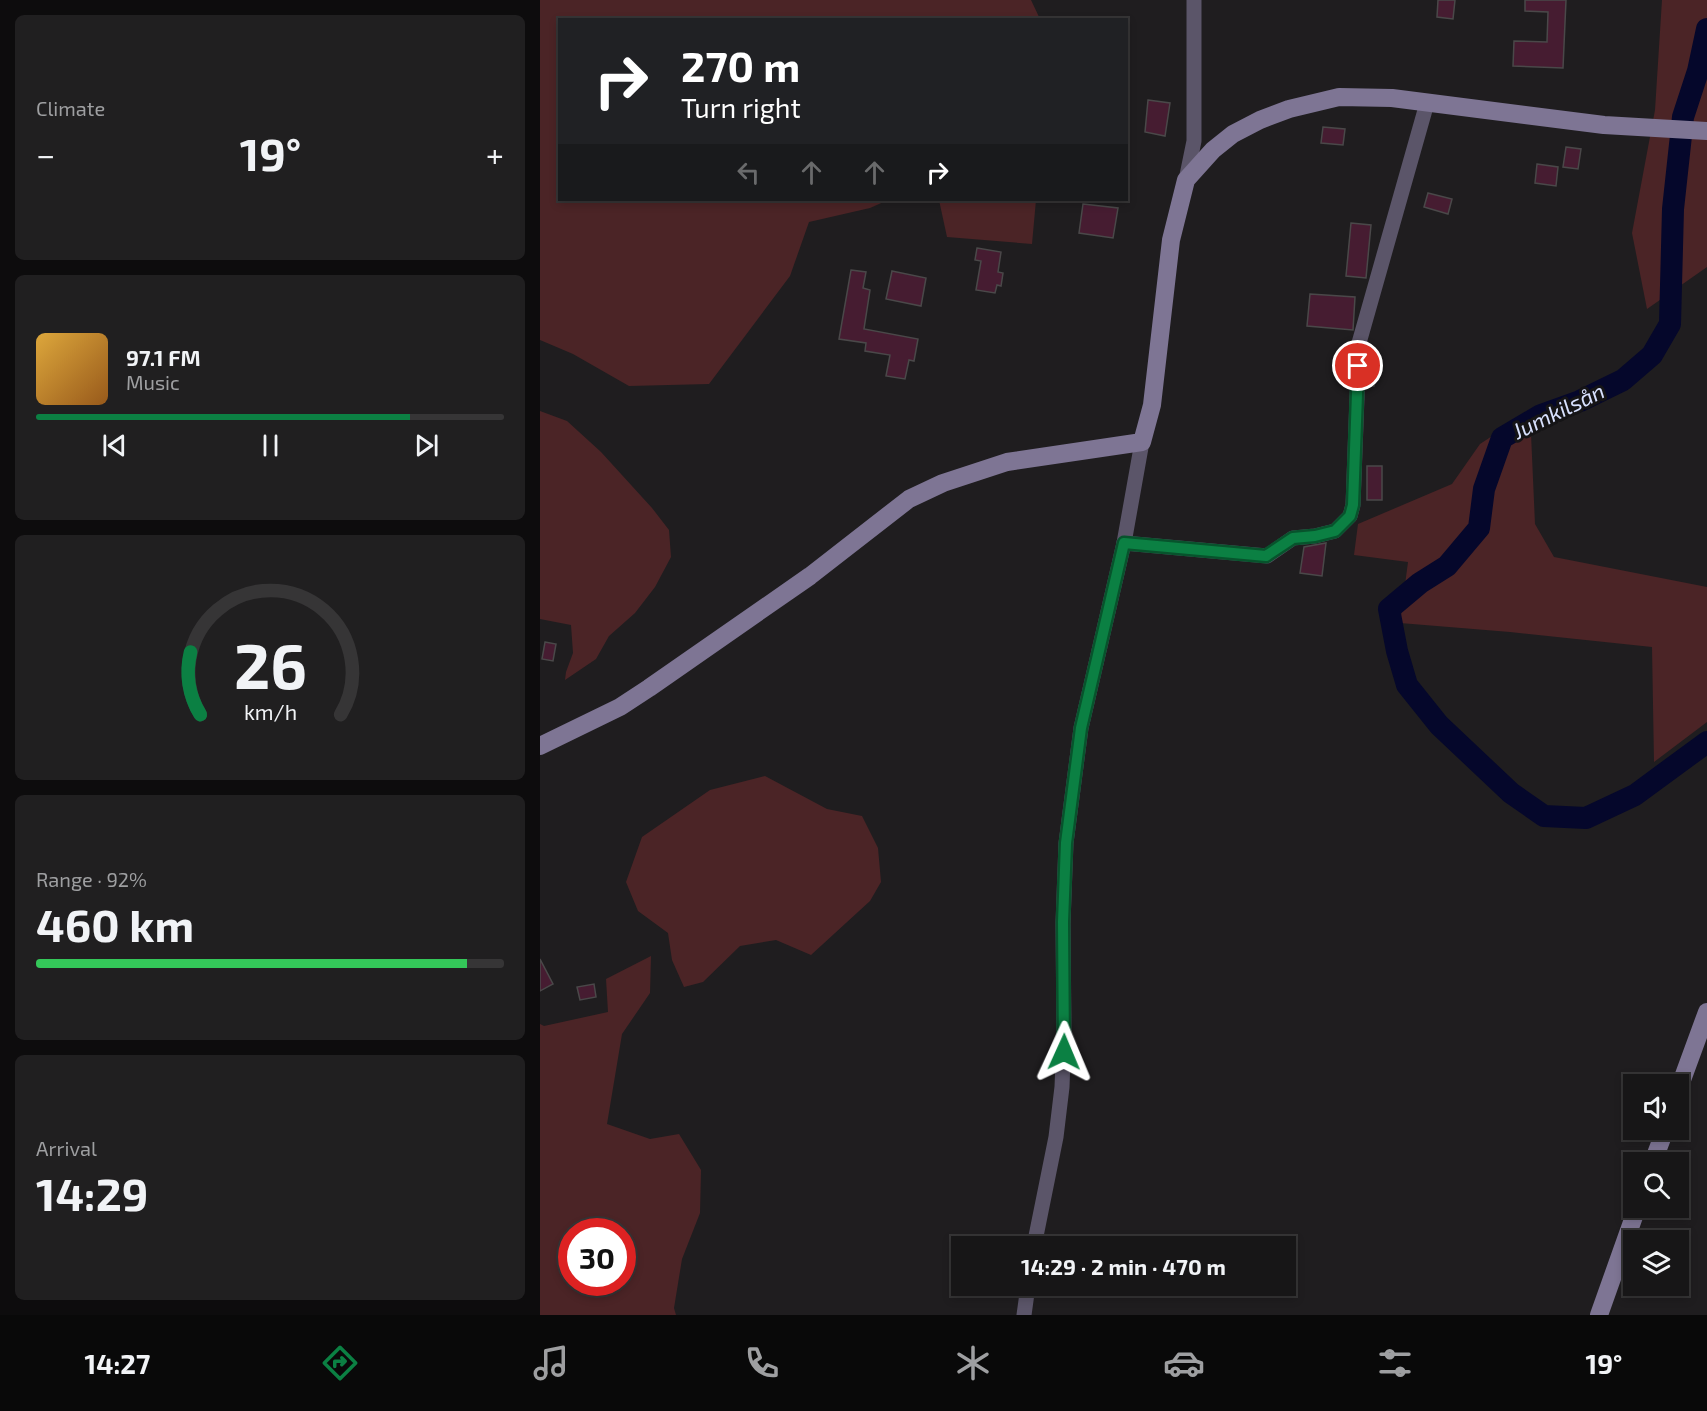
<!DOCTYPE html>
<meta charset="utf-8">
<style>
:root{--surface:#171617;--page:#201f20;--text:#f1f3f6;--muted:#9e9fa1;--line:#363536;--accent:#0b8043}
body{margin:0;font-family:"Exo 2",sans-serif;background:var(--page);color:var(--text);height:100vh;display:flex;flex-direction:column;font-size:22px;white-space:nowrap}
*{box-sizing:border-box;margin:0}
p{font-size:20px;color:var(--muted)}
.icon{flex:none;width:33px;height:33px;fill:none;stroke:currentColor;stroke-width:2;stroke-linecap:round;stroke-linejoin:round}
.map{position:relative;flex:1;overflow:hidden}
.panel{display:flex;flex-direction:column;gap:15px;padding:15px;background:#0d0c0d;width:540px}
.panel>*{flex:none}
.guide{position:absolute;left:18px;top:18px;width:570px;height:183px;border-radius:0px;box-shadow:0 3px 9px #0003,0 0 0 2px var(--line);background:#202124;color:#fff;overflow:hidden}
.fabs{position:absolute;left:1083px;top:1074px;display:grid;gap:12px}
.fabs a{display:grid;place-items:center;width:66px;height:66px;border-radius:0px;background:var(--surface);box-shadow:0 3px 9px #0003,0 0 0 2px var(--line);font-size:30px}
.speed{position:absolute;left:18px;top:1218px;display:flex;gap:12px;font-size:30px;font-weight:700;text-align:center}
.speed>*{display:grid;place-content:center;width:78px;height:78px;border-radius:50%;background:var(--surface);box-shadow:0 3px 9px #0003,0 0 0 2px var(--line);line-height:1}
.speed .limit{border:9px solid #d22;background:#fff;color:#111}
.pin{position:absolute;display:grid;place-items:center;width:51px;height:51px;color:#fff;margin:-26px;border:3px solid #fff;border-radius:50%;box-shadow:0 2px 6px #0007}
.me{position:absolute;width:66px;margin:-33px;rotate:1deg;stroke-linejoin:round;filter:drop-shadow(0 0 4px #0008)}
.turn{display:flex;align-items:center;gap:21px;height:126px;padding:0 24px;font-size:27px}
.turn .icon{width:78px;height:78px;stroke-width:2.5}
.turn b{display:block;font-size:42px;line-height:51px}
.lanes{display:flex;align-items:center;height:57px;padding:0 24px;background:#0003;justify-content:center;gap:30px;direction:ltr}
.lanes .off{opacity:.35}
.big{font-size:45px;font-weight:700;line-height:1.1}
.panel .widget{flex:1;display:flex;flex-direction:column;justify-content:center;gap:9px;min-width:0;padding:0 21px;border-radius:9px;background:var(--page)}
.panel .dial{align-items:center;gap:0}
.dial svg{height:156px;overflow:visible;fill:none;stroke:var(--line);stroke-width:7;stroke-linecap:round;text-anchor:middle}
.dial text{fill:var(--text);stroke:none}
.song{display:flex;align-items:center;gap:18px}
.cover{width:72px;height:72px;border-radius:9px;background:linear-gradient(135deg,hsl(40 70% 55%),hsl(30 70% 35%))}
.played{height:6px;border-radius:3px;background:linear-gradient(90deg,var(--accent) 80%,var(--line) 80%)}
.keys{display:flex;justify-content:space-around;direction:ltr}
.heat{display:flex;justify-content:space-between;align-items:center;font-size:33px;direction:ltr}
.charge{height:9px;border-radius:4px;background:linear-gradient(90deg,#34c759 92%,var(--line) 0)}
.trip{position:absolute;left:411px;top:1236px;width:345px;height:60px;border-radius:0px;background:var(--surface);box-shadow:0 3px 9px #0003,0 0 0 2px var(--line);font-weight:700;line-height:60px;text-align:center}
.tabs{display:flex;height:96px;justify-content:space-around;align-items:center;background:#090909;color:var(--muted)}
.tabs .icon{width:42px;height:42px}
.tabs .on{color:var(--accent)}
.tabs b{font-size:27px;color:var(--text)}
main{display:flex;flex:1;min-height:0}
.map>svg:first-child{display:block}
.green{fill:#4b2426;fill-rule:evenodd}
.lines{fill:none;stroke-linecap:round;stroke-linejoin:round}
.river{stroke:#05072b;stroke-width:22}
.building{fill:#461c31;stroke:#4a4849;stroke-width:1.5}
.street{stroke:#5b5569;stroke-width:15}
.secondary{stroke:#7e7594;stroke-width:18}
.route-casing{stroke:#07532c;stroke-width:15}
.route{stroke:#0b8043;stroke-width:10}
.labels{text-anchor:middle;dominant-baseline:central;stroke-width:6;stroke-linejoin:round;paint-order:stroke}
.water-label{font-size:22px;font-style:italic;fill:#d8e1fe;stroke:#151416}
</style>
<main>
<section class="panel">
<div class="widget"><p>Climate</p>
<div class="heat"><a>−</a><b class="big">19°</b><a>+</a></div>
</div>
<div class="widget">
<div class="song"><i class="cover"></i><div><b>97.1 FM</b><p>Music</p></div></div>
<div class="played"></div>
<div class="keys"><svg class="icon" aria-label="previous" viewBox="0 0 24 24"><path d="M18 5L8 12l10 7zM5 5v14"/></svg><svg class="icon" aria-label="pause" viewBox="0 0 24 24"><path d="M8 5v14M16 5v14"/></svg><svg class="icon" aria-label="next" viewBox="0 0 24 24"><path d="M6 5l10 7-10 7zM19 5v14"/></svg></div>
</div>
<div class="widget dial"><svg viewBox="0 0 100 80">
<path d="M14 69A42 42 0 1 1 86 69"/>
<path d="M14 69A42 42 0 0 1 9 37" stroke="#0b8043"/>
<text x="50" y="56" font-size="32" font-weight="700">26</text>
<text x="50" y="72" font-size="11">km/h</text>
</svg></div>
<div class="widget"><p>Range · 92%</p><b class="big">460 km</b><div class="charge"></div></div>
<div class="widget"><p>Arrival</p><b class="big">14:29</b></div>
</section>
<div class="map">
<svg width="1167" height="1315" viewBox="0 0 1167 1315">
<rect width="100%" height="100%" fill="#1f1d1f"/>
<g class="green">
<path d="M0 0H491L500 19 20 20V200H348L330 208 269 222 250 276 169 384 89 386 33 354 0 340Z"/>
<path d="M1122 0H1167V267L1107 309 1092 233 1115 110Z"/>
<path d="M399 200H496L492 244 407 237Z"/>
<path d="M0 411 27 421 61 452 112 508 129 530 131 557 115 587 95 613 69 636 56 659 25 680 26 672 33 653 31 625 0 619Z"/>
<path d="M990 411 995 524 1014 557 1167 587V722L1114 762 1112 647 970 632 860 623 868 562 814 555 818 524 912 484 940 444Z"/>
<path d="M225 776 287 809 322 816 338 848 341 882 330 901 271 955 236 940 200 946 163 982 144 987 132 960 128 933 98 911 86 882 102 837 170 790Z"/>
<path d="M111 956 110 993 82 1034 67 1124 110 1139 139 1134 161 1170 160 1213 142 1259 134 1308 136 1315H0V1024L4 1026 68 1012 66 979ZM32 1232H82V1282H32Z"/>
</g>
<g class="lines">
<path class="river" d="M1167 29 1158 71 1143 117 1133 209 1130 324 1112 355 1083 380 1040 401 1001 415 962 438 944 489 939 528 907 566 880 583 849 609 857 651 867 685 899 725 971 793 1004 816 1046 818 1095 795 1167 742"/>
</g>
<g class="building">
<path d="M898 0H915L913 19 897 17Z"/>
<path d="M985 0H1026L1023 68 973 66 974 41 1007 42 1008 12 985 11Z"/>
<path d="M608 100 630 103 625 136 605 132Z"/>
<path d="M783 127 805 129 803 145 781 143Z"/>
<path d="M1026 147 1041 149 1038 169 1023 167Z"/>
<path d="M997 164 1018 167 1016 186 995 183Z"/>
<path d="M888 193 912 199 908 214 884 207Z"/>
<path d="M543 204 578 208 573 238 539 233Z"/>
<path d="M811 223 831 225 826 278 806 276Z"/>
<path d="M437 248 461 252 458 272 463 273 461 286 457 285 455 293 436 290 441 261 435 260Z"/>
<path d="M311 270 326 272 323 288 330 290 324 329 378 339 374 361 369 360 365 379 346 376 350 355 325 351 326 343 299 339Z"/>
<path d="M352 271 386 278 381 306 346 299Z"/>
<path d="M770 294 815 297 813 330 767 326Z"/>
<path d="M828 359 837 360 834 386H827Z"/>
<rect x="827" y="466" width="15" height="34"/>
<path d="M786 543 782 576 760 573 764 547Z"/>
<path d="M5 642 16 644 13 661 2 659Z"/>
<path d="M0 959 13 984 0 991Z"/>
<path d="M54 984 56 997 40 1000 37 987Z"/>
</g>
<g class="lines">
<g class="street">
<path d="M646 180 654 141V0"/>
<path d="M584 543 727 556 753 538 775 536 795 531 810 516 813 505 819 343 887 103"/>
<path d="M494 1246 516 1137 522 1087 524 1035 523 923 526 843 541 728 584 543 602 442"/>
<path d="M484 1315 488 1286"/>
</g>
<g class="secondary">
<path d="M0 746 80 707 109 688 270 576 369 499 403 483 467 462 602 442 612 405 631 240 646 180 673 150 693 134 720 120 749 109 799 97 852 98 1064 125 1167 131"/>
<path d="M1138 1091 1167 1012"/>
<path d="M1113 1162 1125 1130"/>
<path d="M1059 1315 1097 1208"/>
</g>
</g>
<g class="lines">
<defs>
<path id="route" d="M524 1052 523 922 526 843 541 728 584 543 726 556 753 538 775 536 795 531 810 516 813 505 818 366"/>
</defs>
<use href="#route" class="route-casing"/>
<use href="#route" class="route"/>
</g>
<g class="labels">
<g class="water-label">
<text transform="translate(1018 410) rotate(-26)">Jumkilsån</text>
</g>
</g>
</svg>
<div class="fabs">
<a><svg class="icon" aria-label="sound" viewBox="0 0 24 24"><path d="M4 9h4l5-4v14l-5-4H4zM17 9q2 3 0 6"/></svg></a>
<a><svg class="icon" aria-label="search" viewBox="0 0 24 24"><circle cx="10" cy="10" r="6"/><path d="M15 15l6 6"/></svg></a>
<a><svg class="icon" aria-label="layers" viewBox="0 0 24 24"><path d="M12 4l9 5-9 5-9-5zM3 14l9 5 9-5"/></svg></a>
</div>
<div class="speed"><div class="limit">30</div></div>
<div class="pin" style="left:818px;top:366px;background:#d93025"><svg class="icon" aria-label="arrive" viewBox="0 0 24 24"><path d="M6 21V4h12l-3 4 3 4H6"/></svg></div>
<svg class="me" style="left:524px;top:1052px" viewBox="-20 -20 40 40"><path d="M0-17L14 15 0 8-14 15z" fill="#0b8043" stroke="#fff" stroke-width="4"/></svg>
<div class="trip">14:29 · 2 min · 470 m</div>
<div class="guide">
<div class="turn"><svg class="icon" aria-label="right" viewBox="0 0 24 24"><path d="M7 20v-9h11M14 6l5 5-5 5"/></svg><div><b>270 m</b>Turn right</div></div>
<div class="lanes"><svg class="icon off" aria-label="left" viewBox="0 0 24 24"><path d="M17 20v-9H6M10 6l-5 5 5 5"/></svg><svg class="icon off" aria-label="ahead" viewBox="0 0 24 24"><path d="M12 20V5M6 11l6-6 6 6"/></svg><svg class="icon off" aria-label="ahead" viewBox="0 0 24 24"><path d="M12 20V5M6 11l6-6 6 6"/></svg><svg class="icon" aria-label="right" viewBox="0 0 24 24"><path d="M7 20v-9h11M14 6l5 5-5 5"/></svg></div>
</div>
</div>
</main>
<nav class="tabs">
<b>14:27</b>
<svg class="icon on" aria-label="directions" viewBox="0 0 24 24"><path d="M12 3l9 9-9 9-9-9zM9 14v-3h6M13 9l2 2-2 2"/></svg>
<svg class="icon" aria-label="music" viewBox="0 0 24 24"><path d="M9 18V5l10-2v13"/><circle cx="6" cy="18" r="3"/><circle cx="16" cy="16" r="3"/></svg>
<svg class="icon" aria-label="phone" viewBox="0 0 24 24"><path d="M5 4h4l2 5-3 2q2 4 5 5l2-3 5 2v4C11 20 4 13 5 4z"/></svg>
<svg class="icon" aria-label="climate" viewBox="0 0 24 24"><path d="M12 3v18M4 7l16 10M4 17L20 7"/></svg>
<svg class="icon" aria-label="car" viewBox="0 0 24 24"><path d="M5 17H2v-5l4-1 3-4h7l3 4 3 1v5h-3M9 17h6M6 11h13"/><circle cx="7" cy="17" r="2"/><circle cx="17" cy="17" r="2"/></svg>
<svg class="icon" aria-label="filters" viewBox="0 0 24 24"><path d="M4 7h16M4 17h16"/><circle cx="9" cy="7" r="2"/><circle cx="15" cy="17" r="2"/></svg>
<b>19°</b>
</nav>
